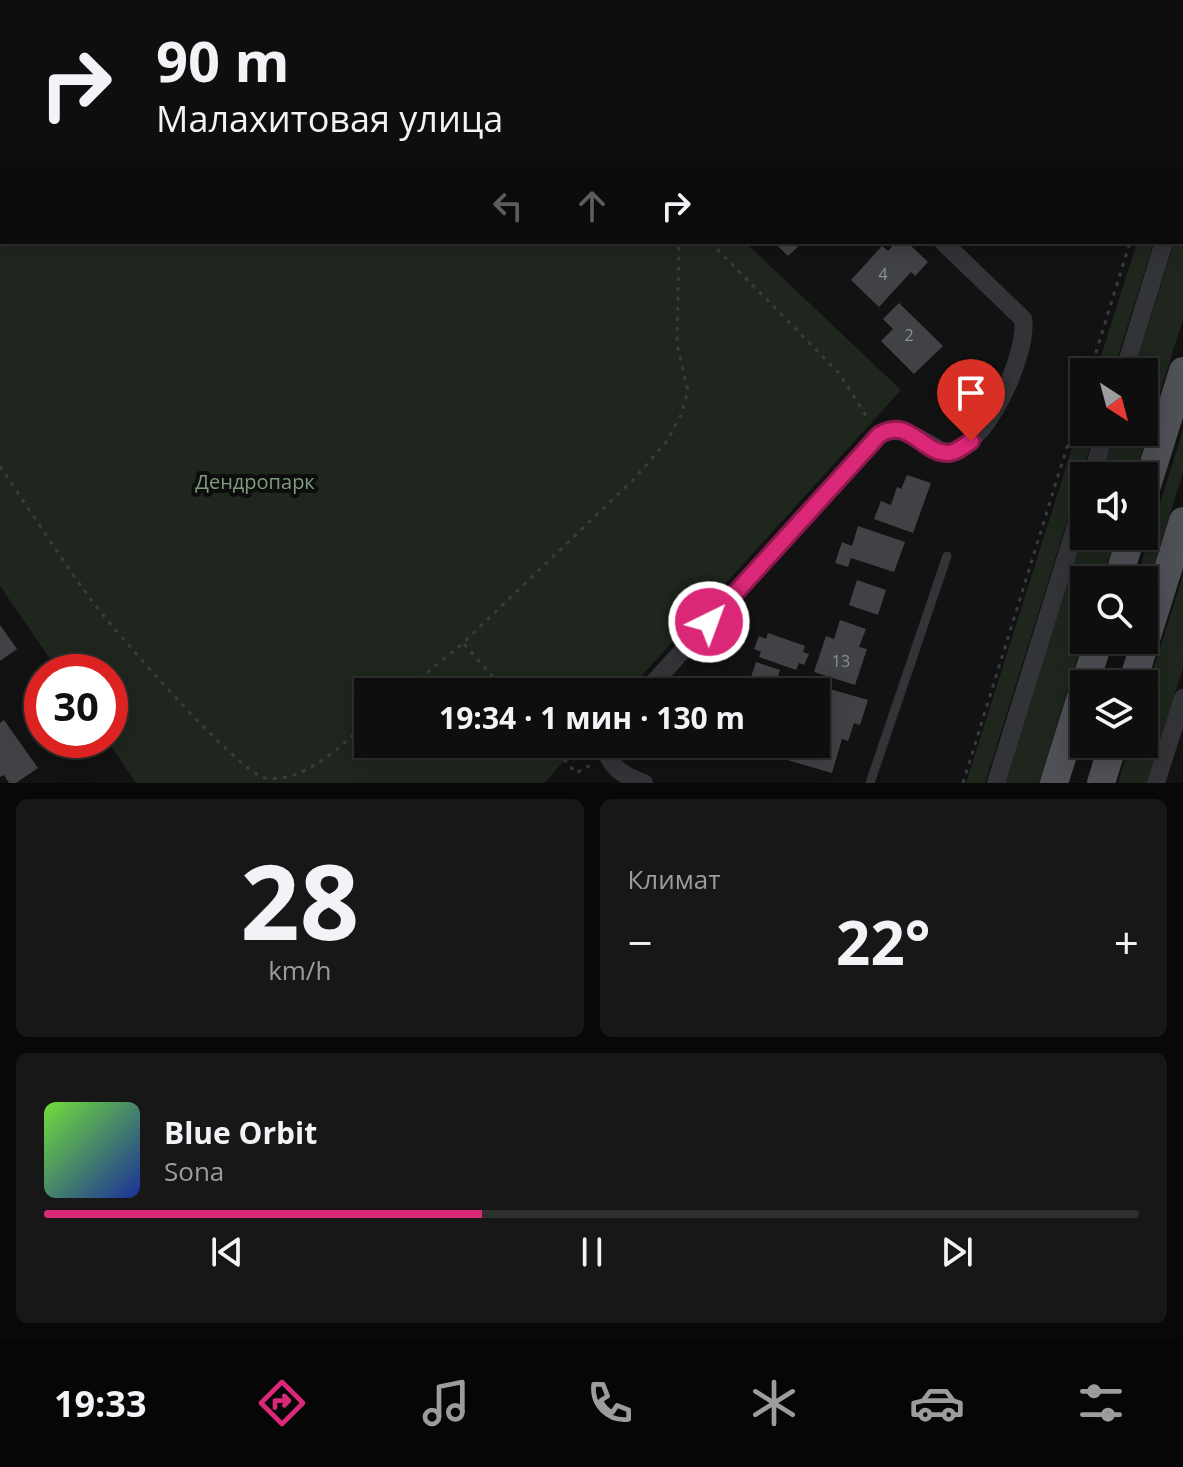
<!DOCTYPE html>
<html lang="ru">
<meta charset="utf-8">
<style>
:root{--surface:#0e0e0e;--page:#171717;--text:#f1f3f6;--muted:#9b9c9e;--line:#2e2e2e;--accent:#db2777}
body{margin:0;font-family:"Open Sans",sans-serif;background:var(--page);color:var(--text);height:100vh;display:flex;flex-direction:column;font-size:30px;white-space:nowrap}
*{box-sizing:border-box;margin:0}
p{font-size:26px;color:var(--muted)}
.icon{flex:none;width:44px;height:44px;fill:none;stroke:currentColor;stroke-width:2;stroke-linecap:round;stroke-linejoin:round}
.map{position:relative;height:783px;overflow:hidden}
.side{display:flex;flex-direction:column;gap:16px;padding:16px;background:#080808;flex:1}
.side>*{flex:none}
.guide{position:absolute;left:0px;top:0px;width:1184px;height:244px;box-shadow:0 4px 20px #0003,0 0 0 2px var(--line);background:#0e0e0e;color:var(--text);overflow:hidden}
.needle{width:52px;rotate:144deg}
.buttons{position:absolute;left:1070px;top:358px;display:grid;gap:16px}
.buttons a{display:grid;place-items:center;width:88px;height:88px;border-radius:0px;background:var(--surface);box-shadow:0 4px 20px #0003,0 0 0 2px var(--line);font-size:40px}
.speed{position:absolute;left:24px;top:654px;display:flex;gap:16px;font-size:40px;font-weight:700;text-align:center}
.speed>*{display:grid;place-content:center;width:104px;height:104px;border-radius:50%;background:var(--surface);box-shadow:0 4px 20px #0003,0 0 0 2px var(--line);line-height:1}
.speed .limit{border:12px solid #d22;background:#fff;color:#111}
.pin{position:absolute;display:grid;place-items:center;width:68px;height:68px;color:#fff;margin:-82px -34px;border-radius:50% 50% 50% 0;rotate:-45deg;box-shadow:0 0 8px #0007}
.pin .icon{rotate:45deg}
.me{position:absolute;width:88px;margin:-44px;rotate:42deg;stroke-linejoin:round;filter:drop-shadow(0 0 6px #0008)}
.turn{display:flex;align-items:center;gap:28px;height:168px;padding:0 24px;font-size:36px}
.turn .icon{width:104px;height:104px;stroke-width:2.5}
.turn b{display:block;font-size:56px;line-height:68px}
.lanes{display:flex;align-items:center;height:76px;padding:0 24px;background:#0003;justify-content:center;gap:40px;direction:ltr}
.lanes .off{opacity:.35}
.big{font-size:60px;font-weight:700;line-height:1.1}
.side .card{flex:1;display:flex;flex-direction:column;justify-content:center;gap:12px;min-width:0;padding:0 28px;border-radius:12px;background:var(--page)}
.side .dial{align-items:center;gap:0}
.dial b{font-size:104px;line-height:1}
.song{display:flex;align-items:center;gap:24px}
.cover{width:96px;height:96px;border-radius:12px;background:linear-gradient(135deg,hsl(100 70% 55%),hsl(230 70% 35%))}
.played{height:8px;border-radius:4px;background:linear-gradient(90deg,var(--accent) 40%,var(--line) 40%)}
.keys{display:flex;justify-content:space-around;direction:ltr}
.heat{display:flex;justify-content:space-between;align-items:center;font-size:44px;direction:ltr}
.side .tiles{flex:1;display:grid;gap:16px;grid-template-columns:1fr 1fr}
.card:last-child{grid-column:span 2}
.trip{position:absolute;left:354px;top:678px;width:476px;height:80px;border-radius:0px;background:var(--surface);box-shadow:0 4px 20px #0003,0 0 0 2px var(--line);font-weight:700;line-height:80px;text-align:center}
.dock{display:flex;height:128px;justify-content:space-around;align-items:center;background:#060606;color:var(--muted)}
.dock .icon{width:56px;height:56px}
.dock .selected{color:var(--accent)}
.dock b{font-size:36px;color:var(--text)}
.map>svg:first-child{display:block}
.green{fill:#1e261e}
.building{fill:#414246}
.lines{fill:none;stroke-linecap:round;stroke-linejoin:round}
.path{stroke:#393b3f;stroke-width:3;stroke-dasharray:4 6;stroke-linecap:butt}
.lane{stroke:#333438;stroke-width:9}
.street{stroke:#333438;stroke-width:18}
.primary{stroke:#4f5157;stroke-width:28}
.route-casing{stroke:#8e194d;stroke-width:20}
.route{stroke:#db2777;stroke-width:14}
.labels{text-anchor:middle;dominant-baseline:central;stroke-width:8;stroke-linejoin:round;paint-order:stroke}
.number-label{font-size:16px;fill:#8b9098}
.park-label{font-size:20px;fill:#7d9d7b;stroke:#0d0d0e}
</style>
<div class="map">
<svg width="1183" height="783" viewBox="0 0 1183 783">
<rect width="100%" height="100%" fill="#121213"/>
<g class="green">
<path d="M0 0 493 2H2V242H745L901 390 627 692H368V744H580L544 783H136L107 740H110V672H59L0 586Z"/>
<path d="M1183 215V319L1134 476H1101L1115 432H1144V372H1134L1174 242H1182Z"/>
<path d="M1137 242H1154L1113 372H1096Z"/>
<path d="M1084 410V432H1095L985 783H966Z"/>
<path d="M1183 430V473L1144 596V580H1136Z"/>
<path d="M1084 530V536H1116L1102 580H1084V637L1039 783H1005Z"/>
<path d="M1183 575V668L1147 783H1118L1130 744H1144V699Z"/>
</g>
<g class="building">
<path d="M774 242H803L788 256Z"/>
<path d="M896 242H907L928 262 915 276 911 272 879 307 851 280 882 246 888 251Z"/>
<path d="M899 303 943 346 914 374 881 341 893 329 883 319Z"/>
<path d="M907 475 931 483 913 533 874 519 881 501 891 505 897 487 901 489Z"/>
<path d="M858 526 905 542 894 572 851 558 848 567 835 563 842 542 852 546Z"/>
<path d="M857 580 886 590 878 615 849 605Z"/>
<path d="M840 620 866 629 859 647 867 649 855 685 814 672 826 636 834 639Z"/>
<path d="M0 625 17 649 0 661Z"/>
<path d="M768 633 805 646 803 652 809 654 804 665 799 663 796 670 759 657 761 652 754 649 759 636 766 639Z"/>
<path d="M756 662 780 670 773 692H746Z"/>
<path d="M788 677 868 700 860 725 854 723 848 741 842 739 832 773 777 757 781 744H816V692H783Z"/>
<path d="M4 720 38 768 16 783H9L4 775 0 777V723Z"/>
</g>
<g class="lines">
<g class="path">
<path d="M442 0 444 2"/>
<path d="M1182 75 1183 72"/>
<path d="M710 242 839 373 868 419"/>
<path d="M1090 372 1130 242"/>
<path d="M0 466C29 509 58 554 89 597 110 626 238 773 265 778 305 783 340 746 368 722"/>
<path d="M464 644 506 692"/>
<path d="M404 692 463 643 634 479 667 441 681 415 688 391 677 344 679 242"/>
<path d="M551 744 576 773 593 764"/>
<path d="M963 783 1084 392"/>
</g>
<path class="lane" d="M870 783 947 556"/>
<g class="street">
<path d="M681 0 683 2"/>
<path d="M1023 0 1025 2"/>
<path d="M1182 186 1183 183"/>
<path d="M1124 372 1164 242"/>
<path d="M1092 476 1105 432"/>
<path d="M645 692 879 435C901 422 923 442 944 452 984 455 1029 352 1023 319L943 242"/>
<path d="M605 744C608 767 624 776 644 783"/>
<path d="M996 783 1084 500"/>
<path d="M1156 783 1183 698"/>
</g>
<g class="primary">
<path d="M1144 495 1183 371"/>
<path d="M1118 580 1131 536"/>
<path d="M1085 684 1099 640"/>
<path d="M1132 684 1183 521"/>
<path d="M1054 783 1084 687"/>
<path d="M1101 783 1113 744"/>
</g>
</g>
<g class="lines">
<defs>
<path id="route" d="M709 622 879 435C909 416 922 454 949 453 957 452 964 446 971 441"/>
</defs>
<use href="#route" class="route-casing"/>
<use href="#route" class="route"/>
</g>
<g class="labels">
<g class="number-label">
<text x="883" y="274">4</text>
<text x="909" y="335">2</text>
<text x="841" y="661">13</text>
</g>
<g class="park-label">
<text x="255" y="481">Дендропарк</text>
</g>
</g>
</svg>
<div class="buttons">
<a><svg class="needle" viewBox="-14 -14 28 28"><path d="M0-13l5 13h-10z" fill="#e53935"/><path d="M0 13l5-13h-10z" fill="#9b9c9e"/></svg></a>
<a><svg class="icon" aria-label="sound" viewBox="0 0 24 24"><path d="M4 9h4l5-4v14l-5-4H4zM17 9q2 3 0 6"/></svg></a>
<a><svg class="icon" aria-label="search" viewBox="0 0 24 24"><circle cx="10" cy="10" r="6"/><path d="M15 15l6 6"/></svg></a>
<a><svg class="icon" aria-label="layers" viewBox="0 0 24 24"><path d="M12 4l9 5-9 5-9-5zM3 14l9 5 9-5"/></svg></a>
</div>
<div class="speed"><div class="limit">30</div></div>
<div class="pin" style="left:971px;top:441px;background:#d93025"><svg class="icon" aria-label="arrive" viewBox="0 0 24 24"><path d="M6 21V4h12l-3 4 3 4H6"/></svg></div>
<svg class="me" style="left:709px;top:622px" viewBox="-20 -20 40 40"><circle r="17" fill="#db2777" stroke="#fff" stroke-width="3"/><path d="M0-11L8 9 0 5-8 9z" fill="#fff"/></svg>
<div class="trip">19:34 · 1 мин · 130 m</div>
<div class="guide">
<div class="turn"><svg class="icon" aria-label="right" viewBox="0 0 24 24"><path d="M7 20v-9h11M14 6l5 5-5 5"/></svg><div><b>90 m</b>Малахитовая улица</div></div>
<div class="lanes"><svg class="icon off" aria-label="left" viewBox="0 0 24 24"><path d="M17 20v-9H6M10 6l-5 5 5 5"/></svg><svg class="icon off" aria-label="ahead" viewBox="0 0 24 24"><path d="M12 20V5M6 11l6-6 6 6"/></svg><svg class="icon" aria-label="right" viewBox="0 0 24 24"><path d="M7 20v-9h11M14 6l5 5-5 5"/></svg></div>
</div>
</div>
<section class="side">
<div class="tiles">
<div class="card dial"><b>28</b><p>km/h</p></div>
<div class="card"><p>Климат</p>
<div class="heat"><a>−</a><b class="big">22°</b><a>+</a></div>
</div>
<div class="card">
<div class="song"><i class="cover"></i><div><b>Blue Orbit</b><p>Sona</p></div></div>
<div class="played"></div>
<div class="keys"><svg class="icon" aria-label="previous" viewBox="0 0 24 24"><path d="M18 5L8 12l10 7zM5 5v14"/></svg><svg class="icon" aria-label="pause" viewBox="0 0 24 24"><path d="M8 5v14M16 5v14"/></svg><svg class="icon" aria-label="next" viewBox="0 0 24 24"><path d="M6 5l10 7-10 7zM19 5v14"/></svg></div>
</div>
</div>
</section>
<nav class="dock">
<b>19:33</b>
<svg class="icon selected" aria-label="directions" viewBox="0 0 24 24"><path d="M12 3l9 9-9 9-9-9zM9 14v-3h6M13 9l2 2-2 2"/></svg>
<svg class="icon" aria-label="music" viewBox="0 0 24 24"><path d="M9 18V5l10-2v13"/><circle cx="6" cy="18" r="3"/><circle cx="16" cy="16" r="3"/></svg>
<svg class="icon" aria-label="phone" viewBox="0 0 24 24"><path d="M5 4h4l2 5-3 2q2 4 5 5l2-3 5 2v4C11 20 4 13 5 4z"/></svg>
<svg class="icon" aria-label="climate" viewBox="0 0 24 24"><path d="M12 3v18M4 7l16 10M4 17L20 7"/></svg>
<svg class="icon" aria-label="car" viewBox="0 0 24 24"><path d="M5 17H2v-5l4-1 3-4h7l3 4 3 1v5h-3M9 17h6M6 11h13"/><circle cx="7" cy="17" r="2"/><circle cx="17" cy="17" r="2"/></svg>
<svg class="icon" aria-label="filters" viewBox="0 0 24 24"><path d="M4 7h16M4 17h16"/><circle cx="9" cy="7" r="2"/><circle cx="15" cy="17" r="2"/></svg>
</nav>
